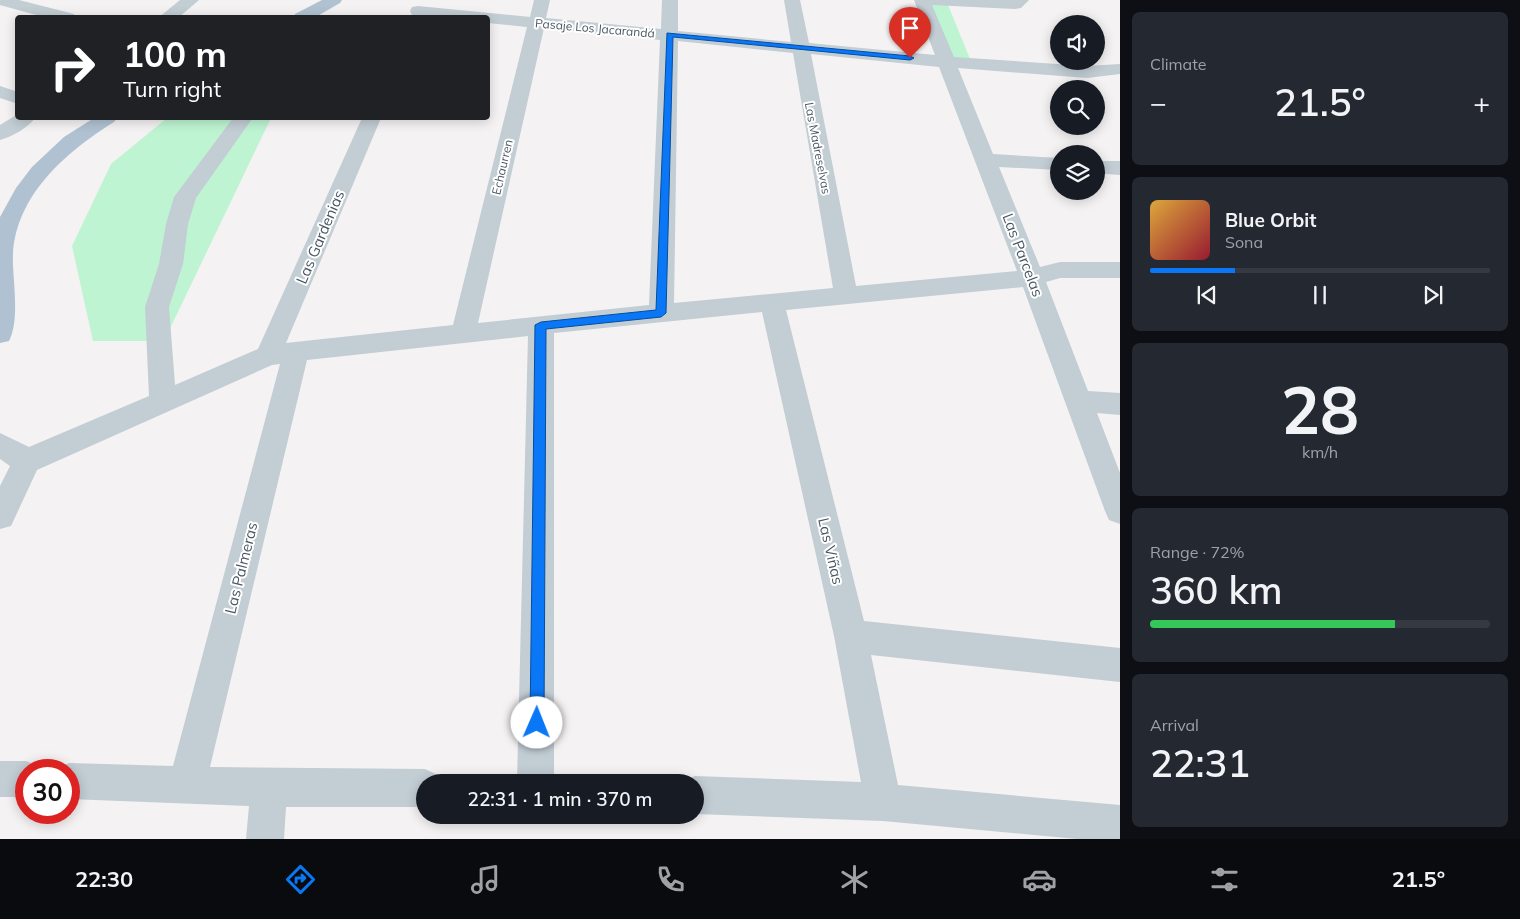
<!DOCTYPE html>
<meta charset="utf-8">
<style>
:root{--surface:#171b24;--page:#242831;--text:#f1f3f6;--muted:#9ea1a6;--line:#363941;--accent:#0a77f6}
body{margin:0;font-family:Mulish,sans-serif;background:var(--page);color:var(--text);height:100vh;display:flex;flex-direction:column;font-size:19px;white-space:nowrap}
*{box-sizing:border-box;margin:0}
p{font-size:16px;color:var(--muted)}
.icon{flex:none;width:28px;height:28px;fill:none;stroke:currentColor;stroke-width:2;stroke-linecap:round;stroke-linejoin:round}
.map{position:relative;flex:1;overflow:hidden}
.drawer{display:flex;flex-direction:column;gap:12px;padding:12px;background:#0d0f14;width:400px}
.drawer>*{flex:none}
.guide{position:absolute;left:15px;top:15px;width:475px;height:105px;border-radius:5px;box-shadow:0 2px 12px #0003;background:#202124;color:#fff;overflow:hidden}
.buttons{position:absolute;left:1050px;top:15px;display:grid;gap:10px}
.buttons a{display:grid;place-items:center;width:55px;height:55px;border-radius:50%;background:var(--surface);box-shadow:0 2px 12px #0003;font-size:25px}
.speed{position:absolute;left:15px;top:759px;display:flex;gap:10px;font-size:25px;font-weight:700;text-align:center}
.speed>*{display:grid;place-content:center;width:65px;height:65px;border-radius:50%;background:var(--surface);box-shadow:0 2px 12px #0003;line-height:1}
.speed .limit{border:8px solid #d22;background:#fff;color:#111}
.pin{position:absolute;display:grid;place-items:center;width:42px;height:42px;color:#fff;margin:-51px -21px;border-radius:50% 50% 50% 0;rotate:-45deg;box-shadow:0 0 5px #0007}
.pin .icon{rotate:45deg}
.me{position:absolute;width:55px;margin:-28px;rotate:1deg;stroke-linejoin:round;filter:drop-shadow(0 0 4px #0008)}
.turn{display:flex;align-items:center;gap:18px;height:105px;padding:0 25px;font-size:22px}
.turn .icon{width:65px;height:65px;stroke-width:2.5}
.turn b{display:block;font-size:35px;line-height:42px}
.big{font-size:38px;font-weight:600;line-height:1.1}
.drawer .tile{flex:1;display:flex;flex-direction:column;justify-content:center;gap:8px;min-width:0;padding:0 18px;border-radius:8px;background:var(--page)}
.drawer .dial{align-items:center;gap:0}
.dial b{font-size:65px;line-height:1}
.song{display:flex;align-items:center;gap:15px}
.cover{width:60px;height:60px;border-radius:8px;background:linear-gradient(135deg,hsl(40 70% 55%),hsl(350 70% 35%))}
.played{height:5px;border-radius:2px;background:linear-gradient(90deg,var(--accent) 25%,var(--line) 25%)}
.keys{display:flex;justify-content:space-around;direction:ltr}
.heat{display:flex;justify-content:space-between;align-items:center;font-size:28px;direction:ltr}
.charge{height:8px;border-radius:4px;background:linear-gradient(90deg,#34c759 72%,var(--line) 0)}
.trip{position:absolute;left:416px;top:774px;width:288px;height:50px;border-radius:25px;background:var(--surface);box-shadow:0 2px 12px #0003;font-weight:600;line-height:50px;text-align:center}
.dock{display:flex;height:80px;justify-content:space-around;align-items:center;background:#090b0e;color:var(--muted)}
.dock .icon{width:35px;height:35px}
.dock .selected{color:var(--accent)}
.dock b{font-size:22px;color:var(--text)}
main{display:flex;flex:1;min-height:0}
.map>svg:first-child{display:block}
.green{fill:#bef4d2}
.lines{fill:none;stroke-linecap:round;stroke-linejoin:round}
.minor{fill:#c2cdd4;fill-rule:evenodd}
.major{fill:#b0c2d2;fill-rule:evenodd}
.route{fill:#0a77f6;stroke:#064da0}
.labels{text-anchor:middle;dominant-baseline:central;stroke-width:4;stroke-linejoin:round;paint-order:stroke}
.far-street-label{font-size:12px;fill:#485662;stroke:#fff}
.street-label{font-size:15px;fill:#485662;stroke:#fff}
</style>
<main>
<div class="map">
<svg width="1120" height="839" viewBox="0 0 1120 839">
<rect width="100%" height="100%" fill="#f4f2f2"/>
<g class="green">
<path d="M929 0H946L970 59H952Z"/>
<path d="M167 118H271L164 341H93L72 246 111 164Z"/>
</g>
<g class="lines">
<g class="minor">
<path d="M0 0H19L74 14 76 18H47L0 5Z"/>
<path d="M180 0H199L178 18H158Z"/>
<path d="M534 0H550L546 18 661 29 662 0H678V31L791 42 784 0H800L809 43 935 55 914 0H1029L1021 8 1015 9 932 5 954 57 1087 66 1120 64V74L1087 78 958 68 993 154 1059 158V170L999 167 1040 267 1060 262H1120V278H1060L1046 282 1088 391 1120 393V415L1097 413 1120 473V524L1109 520 1105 511 1023 287 786 310 864 621 1120 648V682L871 655 898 785 1120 805V839H1077L883 821 695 814V782H681L695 776 861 782 834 636 762 312 554 333V782H517L528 336 307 360 210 767 425 769 438 775 441 782H425V807H286L284 839H246L249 806 69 799V770H55L69 763 173 766 280 364 272 365 37 470 11 526 0 529V486L10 466 0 459V433L29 447 149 396 145 307 159 264 166 224 174 197 233 118 252 119 196 198 188 224 183 264 169 307 175 385 258 349 362 118H381L286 343 453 325 527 27 488 23V18H432L412 15 410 11 412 7 418 6 530 17ZM544 28 660 40 649 305 478 323ZM678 41 793 53 833 288 674 303ZM811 54 939 67 1017 271 856 286Z"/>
<path d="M0 86 18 92V104L0 98Z"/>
<path d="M18 114V118H35C28 128 11 137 0 140V125Z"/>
<path d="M1096 161H1120V175L1096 173Z"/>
<path d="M0 761H26L39 766 41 770H26V797H0Z"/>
</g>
<g class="major">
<path d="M322 0H342L340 3 314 18H293L295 14Z"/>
<path d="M94 118H117L114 122C64 153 10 200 13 265 14 287 19 322 9 341L0 343V217L16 188 32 167 64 137Z"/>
</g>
</g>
<path class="route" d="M667 33 910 56 914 58 910 60 673 37 666 313 661 317 546 329 544 723 542 728 537 730 532 728 530 723 535 325 541 322 656 310Z"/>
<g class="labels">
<g class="far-street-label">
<text transform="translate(595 28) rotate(5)">Pasaje Los Jacarandá</text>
<text transform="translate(818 148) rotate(79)">Las Madreselvas</text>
<text transform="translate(502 167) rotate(-77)">Echaurren</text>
</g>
<g class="street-label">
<text transform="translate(320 237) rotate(-67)">Las Gardenias</text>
<text transform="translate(1023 255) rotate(69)">Las Parcelas</text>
<text transform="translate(831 551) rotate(77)">Las Viñas</text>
<text transform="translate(241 568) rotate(-76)">Las Palmeras</text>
</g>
</g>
</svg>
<div class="buttons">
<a><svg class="icon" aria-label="sound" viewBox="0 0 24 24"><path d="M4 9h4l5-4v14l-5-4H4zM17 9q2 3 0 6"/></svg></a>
<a><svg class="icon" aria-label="search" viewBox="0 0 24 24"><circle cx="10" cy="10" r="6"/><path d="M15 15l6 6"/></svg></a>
<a><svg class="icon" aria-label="layers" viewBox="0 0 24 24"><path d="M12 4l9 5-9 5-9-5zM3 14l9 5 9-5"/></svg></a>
</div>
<div class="speed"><div class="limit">30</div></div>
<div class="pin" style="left:910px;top:58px;background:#d93025"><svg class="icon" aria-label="arrive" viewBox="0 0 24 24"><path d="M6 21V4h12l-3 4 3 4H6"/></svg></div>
<svg class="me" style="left:537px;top:723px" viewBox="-20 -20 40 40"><circle r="19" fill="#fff"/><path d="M0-13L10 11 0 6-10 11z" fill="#0a77f6"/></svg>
<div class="trip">22:31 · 1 min · 370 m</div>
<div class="guide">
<div class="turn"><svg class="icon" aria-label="right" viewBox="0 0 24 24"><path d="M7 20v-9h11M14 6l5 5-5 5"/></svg><div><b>100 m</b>Turn right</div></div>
</div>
</div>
<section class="drawer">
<div class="tile"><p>Climate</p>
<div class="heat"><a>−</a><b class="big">21.5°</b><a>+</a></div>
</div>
<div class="tile">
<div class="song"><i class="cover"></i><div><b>Blue Orbit</b><p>Sona</p></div></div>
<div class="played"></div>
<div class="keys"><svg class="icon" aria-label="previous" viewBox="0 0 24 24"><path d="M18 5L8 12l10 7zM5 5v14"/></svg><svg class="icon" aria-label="pause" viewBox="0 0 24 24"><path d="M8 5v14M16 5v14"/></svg><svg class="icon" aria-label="next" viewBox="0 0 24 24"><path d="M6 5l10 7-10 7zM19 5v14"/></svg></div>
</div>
<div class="tile dial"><b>28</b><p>km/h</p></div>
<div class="tile"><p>Range · 72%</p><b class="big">360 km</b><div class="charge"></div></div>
<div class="tile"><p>Arrival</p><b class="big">22:31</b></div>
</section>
</main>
<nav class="dock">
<b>22:30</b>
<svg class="icon selected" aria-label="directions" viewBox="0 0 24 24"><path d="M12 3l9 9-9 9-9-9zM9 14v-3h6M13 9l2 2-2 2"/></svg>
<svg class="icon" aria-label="music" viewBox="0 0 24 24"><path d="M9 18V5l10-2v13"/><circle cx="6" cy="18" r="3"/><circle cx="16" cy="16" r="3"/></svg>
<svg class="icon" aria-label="phone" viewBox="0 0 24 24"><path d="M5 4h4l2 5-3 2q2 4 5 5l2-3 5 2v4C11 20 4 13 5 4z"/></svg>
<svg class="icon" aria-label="climate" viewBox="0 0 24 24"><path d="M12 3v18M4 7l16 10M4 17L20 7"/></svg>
<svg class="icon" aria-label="car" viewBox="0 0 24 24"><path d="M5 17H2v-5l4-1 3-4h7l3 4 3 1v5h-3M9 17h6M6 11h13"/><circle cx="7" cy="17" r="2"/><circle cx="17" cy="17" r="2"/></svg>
<svg class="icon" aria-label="filters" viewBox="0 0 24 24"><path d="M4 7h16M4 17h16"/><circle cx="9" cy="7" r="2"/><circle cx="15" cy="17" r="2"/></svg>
<b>21.5°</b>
</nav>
